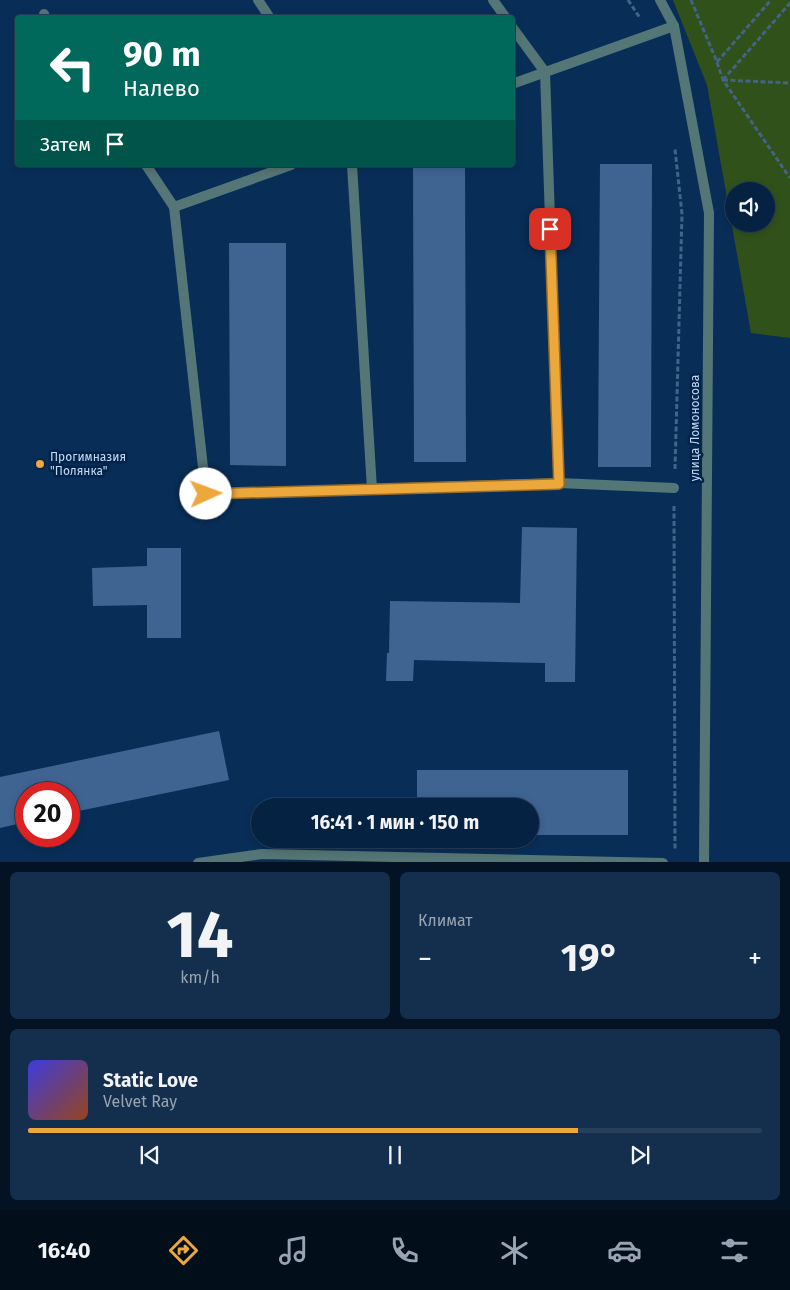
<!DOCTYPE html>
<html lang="ru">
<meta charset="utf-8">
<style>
:root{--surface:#062242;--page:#142f4d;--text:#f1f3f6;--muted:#98a4b2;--line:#273f5b;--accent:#eda83c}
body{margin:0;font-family:"Fira Sans",sans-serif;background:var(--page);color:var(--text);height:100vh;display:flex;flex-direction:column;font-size:19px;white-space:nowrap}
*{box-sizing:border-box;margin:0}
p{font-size:16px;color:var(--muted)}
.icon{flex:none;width:28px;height:28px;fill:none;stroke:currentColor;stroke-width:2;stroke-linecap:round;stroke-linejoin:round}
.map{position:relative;height:862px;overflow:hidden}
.side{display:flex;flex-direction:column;gap:10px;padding:10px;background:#031324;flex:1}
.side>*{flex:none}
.top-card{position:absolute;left:15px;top:15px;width:500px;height:152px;border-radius:5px;box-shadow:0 2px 8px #0003,0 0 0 1px var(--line);background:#00695c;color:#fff;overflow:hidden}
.fabs{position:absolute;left:725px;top:182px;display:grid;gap:10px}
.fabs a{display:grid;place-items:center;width:50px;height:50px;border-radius:50%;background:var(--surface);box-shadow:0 2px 8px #0003,0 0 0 1px var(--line);font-size:25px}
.speed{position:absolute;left:15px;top:782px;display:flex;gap:10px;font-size:25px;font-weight:700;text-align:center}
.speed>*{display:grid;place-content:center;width:65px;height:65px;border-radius:50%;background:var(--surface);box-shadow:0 2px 8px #0003,0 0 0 1px var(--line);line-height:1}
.speed .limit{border:8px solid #d22;background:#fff;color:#111}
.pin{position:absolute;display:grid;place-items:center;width:42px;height:42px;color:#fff;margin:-21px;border-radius:10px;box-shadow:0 2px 8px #0006}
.me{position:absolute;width:55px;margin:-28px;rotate:88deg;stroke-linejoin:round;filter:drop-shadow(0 0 4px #0008)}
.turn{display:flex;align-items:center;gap:18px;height:105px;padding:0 25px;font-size:22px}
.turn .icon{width:65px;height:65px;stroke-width:2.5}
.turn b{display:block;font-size:35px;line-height:42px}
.then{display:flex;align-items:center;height:48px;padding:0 25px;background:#0003;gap:10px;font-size:19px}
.big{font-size:38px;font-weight:700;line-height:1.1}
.side .tile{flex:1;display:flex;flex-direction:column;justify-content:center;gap:8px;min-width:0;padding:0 18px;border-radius:8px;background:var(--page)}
.side .dial{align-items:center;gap:0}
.dial b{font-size:65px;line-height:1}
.song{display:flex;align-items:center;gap:15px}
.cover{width:60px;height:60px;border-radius:8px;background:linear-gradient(135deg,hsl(240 70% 55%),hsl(20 70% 35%))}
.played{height:5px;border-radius:2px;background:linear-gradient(90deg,var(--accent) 75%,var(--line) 75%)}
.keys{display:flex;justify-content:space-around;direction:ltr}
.heat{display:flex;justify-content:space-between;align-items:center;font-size:28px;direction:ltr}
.side .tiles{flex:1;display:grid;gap:10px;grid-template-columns:1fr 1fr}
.tile:last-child{grid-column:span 2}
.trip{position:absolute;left:251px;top:798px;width:288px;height:50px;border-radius:25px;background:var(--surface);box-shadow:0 2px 8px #0003,0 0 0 1px var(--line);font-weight:700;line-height:50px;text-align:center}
.tab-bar{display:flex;height:80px;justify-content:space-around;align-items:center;background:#020e1a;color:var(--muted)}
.tab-bar .icon{width:35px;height:35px}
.tab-bar .current{color:var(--accent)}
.tab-bar b{font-size:22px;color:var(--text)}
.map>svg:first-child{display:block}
.green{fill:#31511a;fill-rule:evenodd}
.building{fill:#3f6492}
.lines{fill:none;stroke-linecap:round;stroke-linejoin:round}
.path{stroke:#436388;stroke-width:3;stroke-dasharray:5 2.5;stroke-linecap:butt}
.lane{stroke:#557676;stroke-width:10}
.street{stroke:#557676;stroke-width:10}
.route-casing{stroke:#9a6d27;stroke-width:12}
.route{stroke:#eda83c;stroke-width:9}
.poi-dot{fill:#eda83c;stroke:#00244c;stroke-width:2}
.labels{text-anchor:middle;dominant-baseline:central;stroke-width:5;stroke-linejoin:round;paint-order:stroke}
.street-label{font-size:12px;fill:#c5daf4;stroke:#00244c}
.poi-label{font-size:12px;fill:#c5daf4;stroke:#00244c;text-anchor:start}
</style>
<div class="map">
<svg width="790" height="863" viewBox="0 0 790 863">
<rect width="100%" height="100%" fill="#082e58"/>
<path class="green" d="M673 0H790V338L751 333 707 85ZM734 191H766V224H734Z"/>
<g class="building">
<path d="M600 164H652L651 467H598Z"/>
<path d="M413 165H465L466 462H414Z"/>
<path d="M229 243H286V466L230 465Z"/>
<path d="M522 527 577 528 575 682H545V663L414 660 413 681H386L387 653H389L390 601 520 603Z"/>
<path d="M147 548H181V638H147V605L93 606 92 568 147 566Z"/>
<path d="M219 731 229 780 69 813V794H26V822L0 828V777Z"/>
<path d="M417 770H628V835H530V806H417Z"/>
</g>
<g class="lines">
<g class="path">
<path d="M628 0 640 18"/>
<path d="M691 0 717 62 723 80 790 178"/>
<path d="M717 62 771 0"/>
<path d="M723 80 790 3"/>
<path d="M723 80 790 83"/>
<path d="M675 469 682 214 675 149"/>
<path d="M674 506 675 849"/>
</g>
<g class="lane">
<path d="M258 0 270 18"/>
<path d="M493 0 506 18"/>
<path d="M44 14 46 18"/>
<path d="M512 27 545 72 559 483"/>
<path d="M512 84 674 26"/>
<path d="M146 165 174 207 206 494 372 489"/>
<path d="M352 165 372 489 559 483 674 488"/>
<path d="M174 207 291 165"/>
<path d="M198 863 262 854 663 863"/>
</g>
<path class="street" d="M660 0 674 26 709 213 704 863"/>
</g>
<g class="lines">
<defs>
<path id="route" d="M206 494 559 484 550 229"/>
</defs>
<use href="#route" class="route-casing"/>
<use href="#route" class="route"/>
</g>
<circle class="poi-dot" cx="40" cy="464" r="5"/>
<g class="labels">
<g class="street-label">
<text transform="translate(695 428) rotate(-90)">улица Ломоносова</text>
</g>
<g class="poi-label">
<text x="50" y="457">Прогимназия<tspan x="50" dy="14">"Полянка"</tspan></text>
</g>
</g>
</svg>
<div class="fabs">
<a><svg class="icon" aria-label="sound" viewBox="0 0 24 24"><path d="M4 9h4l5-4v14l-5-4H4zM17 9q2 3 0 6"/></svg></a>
</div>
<div class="speed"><div class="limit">20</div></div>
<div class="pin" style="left:550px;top:229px;background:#d93025"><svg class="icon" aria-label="arrive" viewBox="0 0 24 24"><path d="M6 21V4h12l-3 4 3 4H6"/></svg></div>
<svg class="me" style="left:206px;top:494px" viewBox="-20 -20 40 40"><circle r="19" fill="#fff"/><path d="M0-13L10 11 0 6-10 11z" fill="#eda83c"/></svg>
<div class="trip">16:41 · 1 мин · 150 m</div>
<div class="top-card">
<div class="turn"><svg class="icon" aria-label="left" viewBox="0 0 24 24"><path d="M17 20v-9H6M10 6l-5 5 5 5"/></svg><div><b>90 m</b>Налево</div></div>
<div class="then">Затем<svg class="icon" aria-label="arrive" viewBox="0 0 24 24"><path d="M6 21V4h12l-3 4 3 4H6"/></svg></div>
</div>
</div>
<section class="side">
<div class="tiles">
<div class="tile dial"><b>14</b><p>km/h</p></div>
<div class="tile"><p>Климат</p>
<div class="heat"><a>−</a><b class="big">19°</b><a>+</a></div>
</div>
<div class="tile">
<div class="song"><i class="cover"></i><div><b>Static Love</b><p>Velvet Ray</p></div></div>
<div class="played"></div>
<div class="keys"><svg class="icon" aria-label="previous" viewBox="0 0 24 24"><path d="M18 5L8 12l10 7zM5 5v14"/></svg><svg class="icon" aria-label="pause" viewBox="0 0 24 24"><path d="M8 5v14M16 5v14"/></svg><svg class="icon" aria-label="next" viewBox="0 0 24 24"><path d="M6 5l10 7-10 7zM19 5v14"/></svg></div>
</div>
</div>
</section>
<nav class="tab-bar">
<b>16:40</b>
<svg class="icon current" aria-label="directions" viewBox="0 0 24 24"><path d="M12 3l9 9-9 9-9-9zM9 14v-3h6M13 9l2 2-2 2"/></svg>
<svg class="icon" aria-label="music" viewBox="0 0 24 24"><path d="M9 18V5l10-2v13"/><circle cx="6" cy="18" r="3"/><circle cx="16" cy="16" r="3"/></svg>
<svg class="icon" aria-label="phone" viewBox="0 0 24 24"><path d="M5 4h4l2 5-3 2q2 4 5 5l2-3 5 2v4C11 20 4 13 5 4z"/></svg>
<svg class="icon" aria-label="climate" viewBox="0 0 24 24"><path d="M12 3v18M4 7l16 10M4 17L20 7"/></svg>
<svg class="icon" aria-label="car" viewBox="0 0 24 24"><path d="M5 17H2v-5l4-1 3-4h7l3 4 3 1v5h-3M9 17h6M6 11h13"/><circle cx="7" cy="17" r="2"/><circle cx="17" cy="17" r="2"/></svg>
<svg class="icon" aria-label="filters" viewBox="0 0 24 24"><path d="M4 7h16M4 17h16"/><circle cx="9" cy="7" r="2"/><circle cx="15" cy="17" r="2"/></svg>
</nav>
